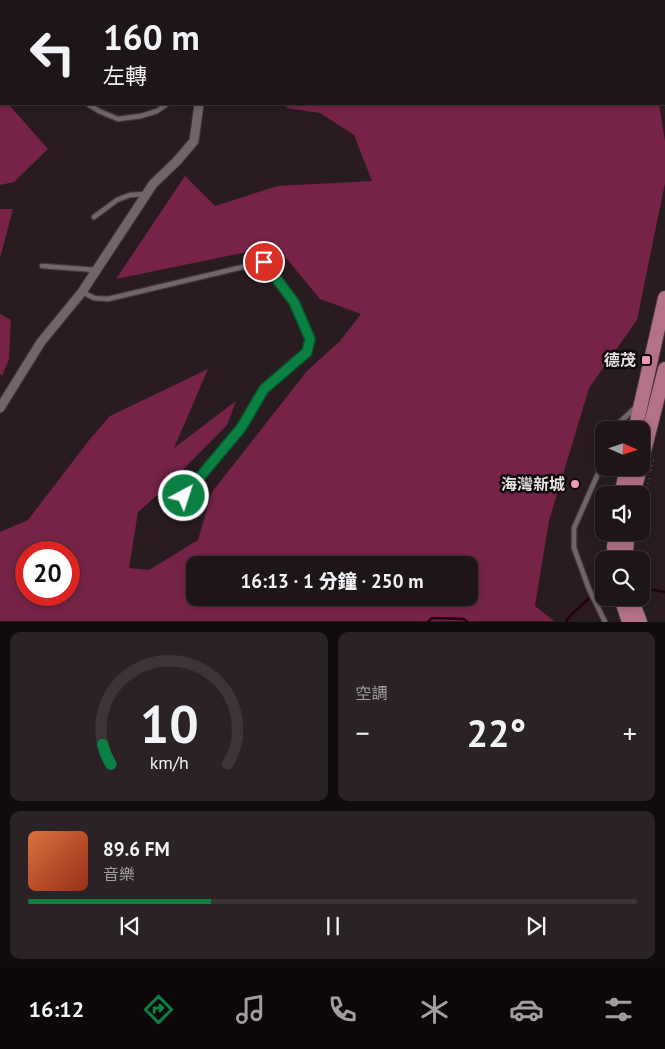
<!DOCTYPE html>
<html lang="zh-TW">
<meta charset="utf-8">
<style>
:root{--surface:#1e1518;--page:#2b2225;--text:#f1f3f6;--muted:#a19fa2;--line:#3c3437;--accent:#0b8043}
body{margin:0;font-family:"PT Sans","Noto Sans TC",sans-serif;background:var(--page);color:var(--text);height:100vh;display:flex;flex-direction:column;font-size:19px;white-space:nowrap}
*{box-sizing:border-box;margin:0}
p{font-size:16px;color:var(--muted)}
.icon{flex:none;width:28px;height:28px;fill:none;stroke:currentColor;stroke-width:2;stroke-linecap:round;stroke-linejoin:round}
.map{position:relative;height:622px;overflow:hidden}
.side{display:flex;flex-direction:column;gap:10px;padding:10px;background:#100c0d;flex:1}
.side>*{flex:none}
.guide{position:absolute;left:0px;top:0px;width:665px;height:105px;box-shadow:0 2px 8px #0003,0 0 0 1px var(--line);background:#1e1518;color:var(--text);overflow:hidden}
.needle{width:32px;rotate:93deg}
.buttons{position:absolute;left:595px;top:421px;display:grid;gap:10px}
.buttons a{display:grid;place-items:center;width:55px;height:55px;border-radius:10px;background:var(--surface);box-shadow:0 2px 8px #0003,0 0 0 1px var(--line);font-size:25px}
.speed{position:absolute;left:15px;top:541px;display:flex;gap:10px;font-size:25px;font-weight:700;text-align:center}
.speed>*{display:grid;place-content:center;width:65px;height:65px;border-radius:50%;background:var(--surface);box-shadow:0 2px 8px #0003,0 0 0 1px var(--line);line-height:1}
.speed .limit{border:8px solid #d22;background:#fff;color:#111}
.pin{position:absolute;display:grid;place-items:center;width:42px;height:42px;color:#fff;margin:-21px;border:2px solid #fff;border-radius:50%;box-shadow:0 1px 5px #0007}
.me{position:absolute;width:55px;margin:-28px;rotate:40deg;stroke-linejoin:round;filter:drop-shadow(0 0 4px #0008)}
.turn{display:flex;align-items:center;gap:18px;height:105px;padding:0 20px;font-size:22px}
.turn .icon{width:65px;height:65px;stroke-width:2.5}
.turn b{display:block;font-size:35px;line-height:42px}
.big{font-size:38px;font-weight:800;line-height:1.1}
.side .widget{flex:1;display:flex;flex-direction:column;justify-content:center;gap:8px;min-width:0;padding:0 18px;border-radius:10px;background:var(--page)}
.side .dial{align-items:center;gap:0}
.dial svg{height:130px;overflow:visible;fill:none;stroke:var(--line);stroke-width:7;stroke-linecap:round;text-anchor:middle}
.dial text{fill:var(--text);stroke:none}
.song{display:flex;align-items:center;gap:15px}
.cover{width:60px;height:60px;border-radius:8px;background:linear-gradient(135deg,hsl(20 70% 55%),hsl(10 70% 35%))}
.played{height:5px;border-radius:2px;background:linear-gradient(90deg,var(--accent) 30%,var(--line) 30%)}
.keys{display:flex;justify-content:space-around;direction:ltr}
.heat{display:flex;justify-content:space-between;align-items:center;font-size:28px;direction:ltr}
.side .tiles{flex:1;display:grid;gap:10px;grid-template-columns:1fr 1fr}
.widget:last-child{grid-column:span 2}
.trip{position:absolute;left:186px;top:556px;width:292px;height:50px;border-radius:10px;background:var(--surface);box-shadow:0 2px 8px #0003,0 0 0 1px var(--line);font-weight:800;line-height:50px;text-align:center}
.tab-bar{display:flex;height:80px;justify-content:space-around;align-items:center;background:#0c080a;color:var(--muted)}
.tab-bar .icon{width:35px;height:35px}
.tab-bar .on{color:var(--accent)}
.tab-bar b{font-size:22px;color:var(--text)}
.map>svg:first-child{display:block}
.forest{fill:#772348;fill-rule:evenodd}
.lines{fill:none;stroke-linecap:round;stroke-linejoin:round}
.stream{stroke:#260010;stroke-width:2.5}
.service-casing{stroke:#3f3739;stroke-width:7}
.minor-casing{stroke:#3f3739;stroke-width:11}
.primary-casing{stroke:#3f3739;stroke-width:16}
.path{stroke:#7f7578;stroke-width:1;stroke-dasharray:1 4;stroke-linecap:butt}
.service{stroke:#726468;stroke-width:4.5}
.minor{stroke:#726468;stroke-width:9}
.primary{stroke:#b4718a;stroke-width:14}
.route-casing{stroke:#07532c;stroke-width:12}
.route{stroke:#0b8043;stroke-width:9}
.poi-dot{fill:#ef9ab8;stroke:#0d080a;stroke-width:2}
.labels{text-anchor:middle;dominant-baseline:central;stroke-width:5;stroke-linejoin:round;paint-order:stroke}
.poi-label{font-size:16px;font-weight:bold;fill:#e7dfe1;stroke:#0d080a;text-anchor:end}
</style>
<div class="map">
<svg width="665" height="622" viewBox="0 0 665 622">
<rect width="100%" height="100%" fill="#281c20"/>
<g class="forest">
<path d="M298 0H609L610 1H297Z"/>
<path d="M0 57 1 58V104H11L10 106 48 149 14 182 0 185Z"/>
<path d="M288 104H659L665 141V183L637 320 589 388 549 521 535 606 554 621H0V532L28 520 90 439 110 416 208 369 174 448 236 401 227 425 161 492 138 512 129 568 149 570 198 540 212 492 307 371 340 341 361 314 320 299 276 246 116 279 185 176 215 206 277 186 372 181 354 135 320 113 286 108ZM69 552V595H26V552ZM195 565H470V598H195Z"/>
<path d="M0 209H13L0 258Z"/>
<path d="M0 314 11 320 9 359 2 376 0 374Z"/>
</g>
<g class="lines">
<g class="stream">
<path d="M641 590H654L665 592"/>
<path d="M428 622 432 618 464 619 467 622"/>
<path d="M566 622 569 617 598 590H604"/>
</g>
<defs>
<g id="service">
<path d="M88 104 99 111 118 119 141 116 157 111 167 104"/>
<path d="M94 217 117 200 130 195 146 194"/>
<path d="M42 266 96 270"/>
<path d="M82 292 94 298 108 299 264 262 294 302 310 339 307 352 264 389 241 428 184 496H163"/>
<path d="M617 430 620 422 636 407"/>
<path d="M604 460 574 528V548L589 589 605 622"/>
</g>
<g id="minor">
<path d="M261 1 263 0"/>
<path d="M0 408 41 342 82 292 153 184 177 161 194 141 199 104"/>
</g>
<g id="primary">
<path d="M630 0 632 1"/>
<path d="M654 0 655 1"/>
<path d="M664 11 665 13"/>
<path d="M664 39 665 41"/>
<path d="M635 430 665 298"/>
<path d="M641 463 665 369"/>
<path d="M621 495 627 468"/>
<path d="M633 495 640 468"/>
<path d="M615 560 614 547 616 532"/>
<path d="M625 560 628 532"/>
<path d="M621 598 629 622"/>
<path d="M631 598 640 622"/>
</g>
</defs>
<use href="#service" class="service-casing"/>
<use href="#minor" class="minor-casing"/>
<use href="#primary" class="primary-casing"/>
<g class="path">
<path d="M651 471 654 458"/>
<path d="M641 513 650 475"/>
</g>
<use href="#service" class="service"/>
<use href="#minor" class="minor"/>
<use href="#primary" class="primary"/>
</g>
<g class="lines">
<defs>
<path id="route" d="M184 496 241 428 264 389 307 352 310 339 294 302 264 262"/>
</defs>
<use href="#route" class="route-casing"/>
<use href="#route" class="route"/>
</g>
<g class="poi-dot">
<rect x="641" y="355" width="10" height="10" rx="2.5"/>
<circle cx="575" cy="484" r="5"/>
</g>
<g class="labels">
<g class="poi-label">
<text x="636" y="360">德茂</text>
<text x="565" y="484">海灣新城</text>
</g>
</g>
</svg>
<div class="buttons">
<a><svg class="needle" viewBox="-14 -14 28 28"><path d="M0-13l5 13h-10z" fill="#e53935"/><path d="M0 13l5-13h-10z" fill="#a19fa2"/></svg></a>
<a><svg class="icon" aria-label="sound" viewBox="0 0 24 24"><path d="M4 9h4l5-4v14l-5-4H4zM17 9q2 3 0 6"/></svg></a>
<a><svg class="icon" aria-label="search" viewBox="0 0 24 24"><circle cx="10" cy="10" r="6"/><path d="M15 15l6 6"/></svg></a>
</div>
<div class="speed"><div class="limit">20</div></div>
<div class="pin" style="left:264px;top:262px;background:#d93025"><svg class="icon" aria-label="arrive" viewBox="0 0 24 24"><path d="M6 21V4h12l-3 4 3 4H6"/></svg></div>
<svg class="me" style="left:184px;top:496px" viewBox="-20 -20 40 40"><circle r="17" fill="#0b8043" stroke="#fff" stroke-width="3"/><path d="M0-11L8 9 0 5-8 9z" fill="#fff"/></svg>
<div class="trip">16:13 · 1 分鐘 · 250 m</div>
<div class="guide">
<div class="turn"><svg class="icon" aria-label="left" viewBox="0 0 24 24"><path d="M17 20v-9H6M10 6l-5 5 5 5"/></svg><div><b>160 m</b>左轉</div></div>
</div>
</div>
<section class="side">
<div class="tiles">
<div class="widget dial"><svg viewBox="0 0 100 80">
<path d="M14 69A42 42 0 1 1 86 69"/>
<path d="M14 69A42 42 0 0 1 9 57" stroke="#0b8043"/>
<text x="50" y="56" font-size="32" font-weight="700">10</text>
<text x="50" y="72" font-size="11">km/h</text>
</svg></div>
<div class="widget"><p>空調</p>
<div class="heat"><a>−</a><b class="big">22°</b><a>+</a></div>
</div>
<div class="widget">
<div class="song"><i class="cover"></i><div><b>89.6 FM</b><p>音樂</p></div></div>
<div class="played"></div>
<div class="keys"><svg class="icon" aria-label="previous" viewBox="0 0 24 24"><path d="M18 5L8 12l10 7zM5 5v14"/></svg><svg class="icon" aria-label="pause" viewBox="0 0 24 24"><path d="M8 5v14M16 5v14"/></svg><svg class="icon" aria-label="next" viewBox="0 0 24 24"><path d="M6 5l10 7-10 7zM19 5v14"/></svg></div>
</div>
</div>
</section>
<nav class="tab-bar">
<b>16:12</b>
<svg class="icon on" aria-label="directions" viewBox="0 0 24 24"><path d="M12 3l9 9-9 9-9-9zM9 14v-3h6M13 9l2 2-2 2"/></svg>
<svg class="icon" aria-label="music" viewBox="0 0 24 24"><path d="M9 18V5l10-2v13"/><circle cx="6" cy="18" r="3"/><circle cx="16" cy="16" r="3"/></svg>
<svg class="icon" aria-label="phone" viewBox="0 0 24 24"><path d="M5 4h4l2 5-3 2q2 4 5 5l2-3 5 2v4C11 20 4 13 5 4z"/></svg>
<svg class="icon" aria-label="climate" viewBox="0 0 24 24"><path d="M12 3v18M4 7l16 10M4 17L20 7"/></svg>
<svg class="icon" aria-label="car" viewBox="0 0 24 24"><path d="M5 17H2v-5l4-1 3-4h7l3 4 3 1v5h-3M9 17h6M6 11h13"/><circle cx="7" cy="17" r="2"/><circle cx="17" cy="17" r="2"/></svg>
<svg class="icon" aria-label="filters" viewBox="0 0 24 24"><path d="M4 7h16M4 17h16"/><circle cx="9" cy="7" r="2"/><circle cx="15" cy="17" r="2"/></svg>
</nav>
